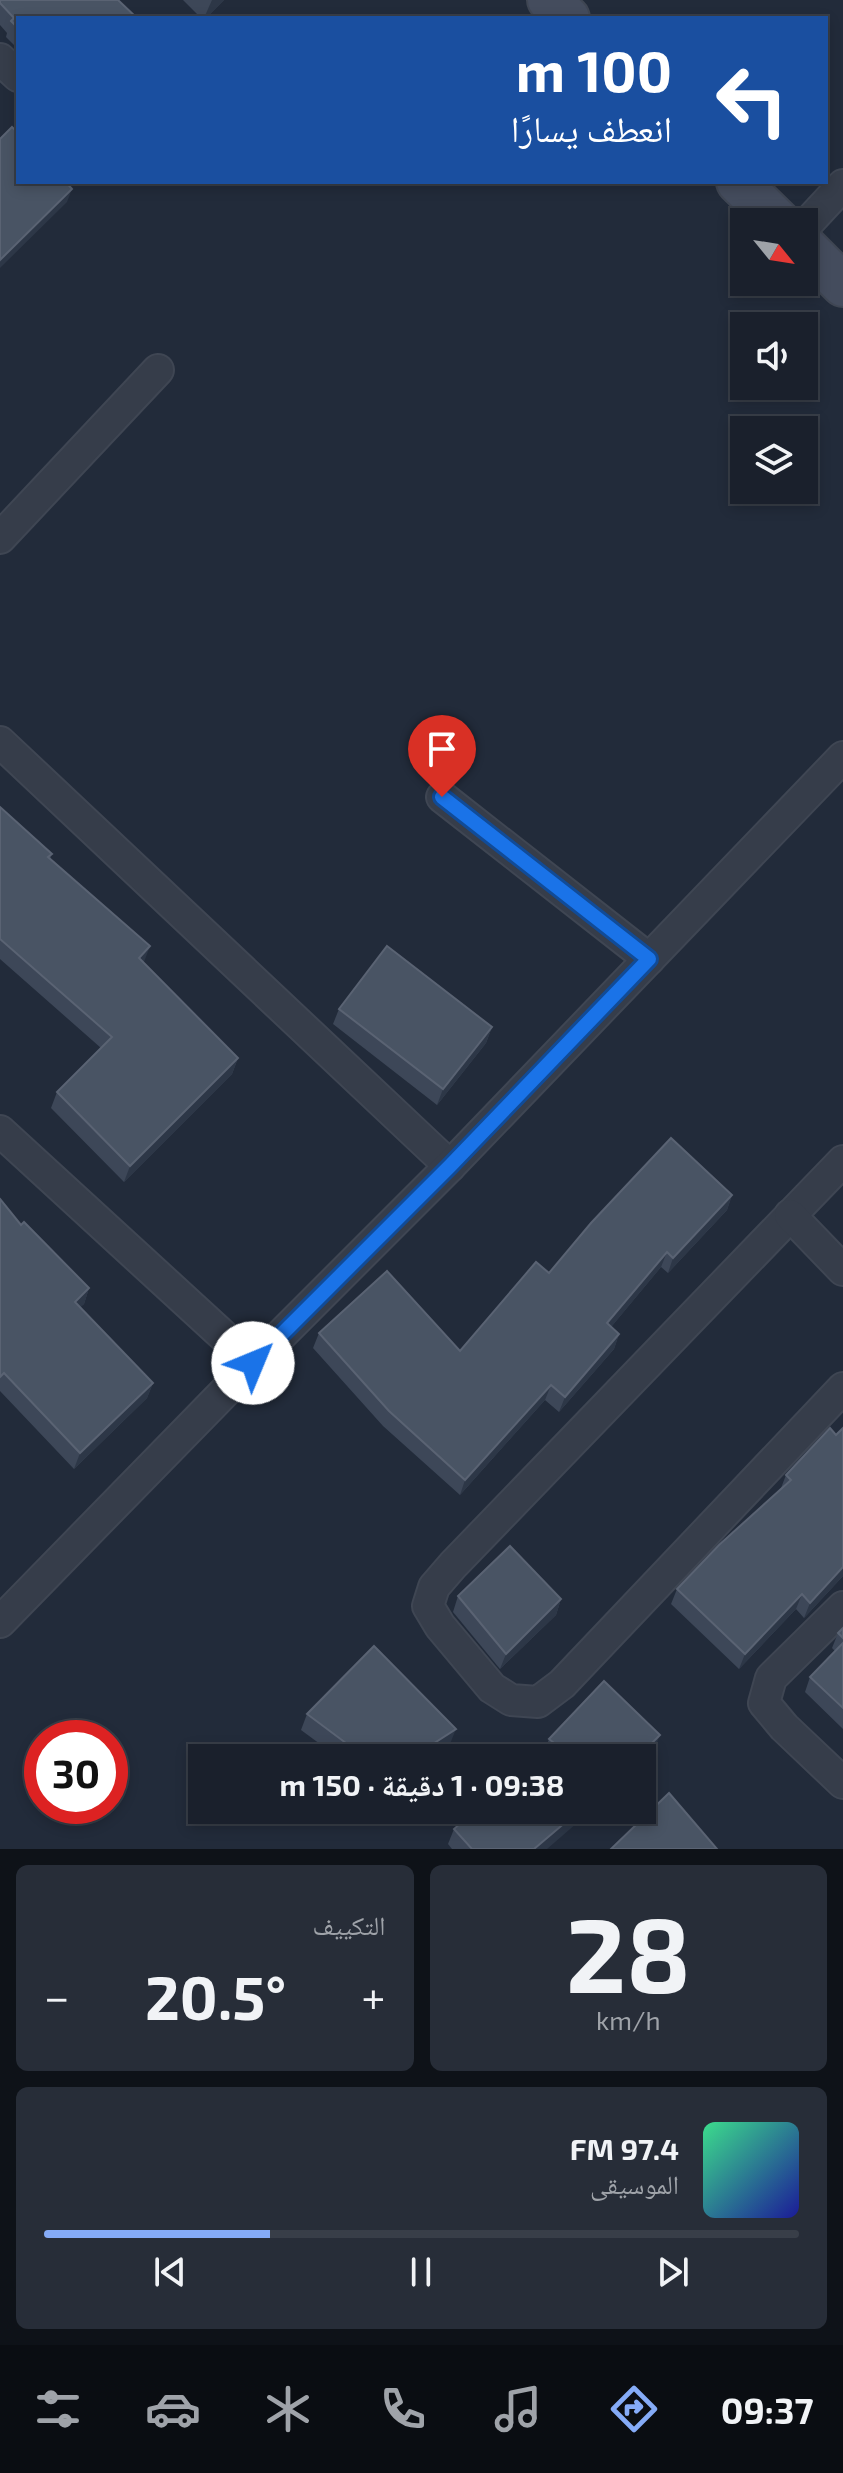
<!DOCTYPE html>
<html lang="ar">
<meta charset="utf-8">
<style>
:root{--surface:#1a202c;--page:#272d38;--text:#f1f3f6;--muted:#9fa3a9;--line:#383e48;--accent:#85abf7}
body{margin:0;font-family:"Exo 2","Noto Naskh Arabic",sans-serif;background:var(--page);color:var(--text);direction:rtl;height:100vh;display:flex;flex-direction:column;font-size:30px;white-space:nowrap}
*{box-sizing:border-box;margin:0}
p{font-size:26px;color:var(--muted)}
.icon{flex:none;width:44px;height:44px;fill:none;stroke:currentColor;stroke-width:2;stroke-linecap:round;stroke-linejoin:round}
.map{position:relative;height:1849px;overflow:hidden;direction:ltr}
.side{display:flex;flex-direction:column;gap:16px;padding:16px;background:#0e1218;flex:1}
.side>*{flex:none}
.hud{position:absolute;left:16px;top:16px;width:812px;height:168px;border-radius:0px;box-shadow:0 4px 12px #0003,0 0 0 2px var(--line);direction:rtl;background:#1a4fa0;color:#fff;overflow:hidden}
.needle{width:52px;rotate:120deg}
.fabs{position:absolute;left:730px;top:208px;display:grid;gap:16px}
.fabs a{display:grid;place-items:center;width:88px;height:88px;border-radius:0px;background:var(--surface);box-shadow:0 4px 12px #0003,0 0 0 2px var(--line);font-size:40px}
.speed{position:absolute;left:24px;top:1720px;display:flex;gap:16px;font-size:40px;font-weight:700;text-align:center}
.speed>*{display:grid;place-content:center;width:104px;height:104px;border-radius:50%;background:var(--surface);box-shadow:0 4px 12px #0003,0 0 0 2px var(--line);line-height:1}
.speed .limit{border:12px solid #d22;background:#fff;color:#111}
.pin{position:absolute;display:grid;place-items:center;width:68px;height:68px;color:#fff;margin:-82px -34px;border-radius:50% 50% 50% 0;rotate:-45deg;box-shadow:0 0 8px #0007}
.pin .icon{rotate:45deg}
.me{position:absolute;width:88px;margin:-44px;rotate:45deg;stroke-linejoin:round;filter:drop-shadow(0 0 6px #0008)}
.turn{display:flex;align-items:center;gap:28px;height:168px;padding:0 24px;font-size:36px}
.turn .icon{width:104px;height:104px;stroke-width:2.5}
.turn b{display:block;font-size:56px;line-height:68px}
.big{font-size:60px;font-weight:700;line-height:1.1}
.side .tile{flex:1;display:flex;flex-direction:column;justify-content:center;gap:12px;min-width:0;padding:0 28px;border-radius:12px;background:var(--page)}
.side .dial{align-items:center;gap:0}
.dial b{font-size:104px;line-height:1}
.song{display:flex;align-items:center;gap:24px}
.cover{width:96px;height:96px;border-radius:12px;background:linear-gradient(135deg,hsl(150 70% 55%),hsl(240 70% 35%))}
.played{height:8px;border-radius:4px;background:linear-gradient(90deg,var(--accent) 30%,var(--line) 30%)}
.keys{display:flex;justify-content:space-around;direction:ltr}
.heat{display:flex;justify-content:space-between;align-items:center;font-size:44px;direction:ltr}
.side .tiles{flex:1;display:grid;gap:16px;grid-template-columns:1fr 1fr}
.tile:last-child{grid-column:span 2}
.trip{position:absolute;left:188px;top:1744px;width:468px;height:80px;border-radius:0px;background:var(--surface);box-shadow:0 4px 12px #0003,0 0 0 2px var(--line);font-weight:700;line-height:80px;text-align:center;direction:rtl}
.dock{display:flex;height:128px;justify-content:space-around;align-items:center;background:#0a0d12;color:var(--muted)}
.dock .icon{width:56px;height:56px}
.dock .selected{color:var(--accent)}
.dock b{font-size:36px;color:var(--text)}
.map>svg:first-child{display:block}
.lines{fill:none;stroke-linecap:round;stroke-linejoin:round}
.street-casing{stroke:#3f4653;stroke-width:34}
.secondary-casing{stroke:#3f4653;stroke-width:46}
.street{stroke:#363d4a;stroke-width:30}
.secondary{stroke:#444c5d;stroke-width:42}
.wall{fill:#3d4758}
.shaded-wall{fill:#2d3747}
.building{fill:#495464;stroke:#5a6373;stroke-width:2}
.route-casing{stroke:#114b97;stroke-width:20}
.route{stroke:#1a73e8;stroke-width:14}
</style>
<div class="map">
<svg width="843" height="1849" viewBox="0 0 843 1849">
<rect width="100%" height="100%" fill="#222b3a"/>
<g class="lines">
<defs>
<g id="street">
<path d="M0 59 18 76"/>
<path d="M804 227 843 185"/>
<path d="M0 538 158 370"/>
<path d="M0 742 450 1166"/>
<path d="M442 797 649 959"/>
<path d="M0 1131 253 1363"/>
<path d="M843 1161 453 1565 434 1587 428 1606 440 1626 492 1688 511 1700 538 1702 562 1684 843 1388"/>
<path d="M790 1215 843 1270"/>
<path d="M843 1607 771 1678 764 1703 784 1727 843 1783"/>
<path d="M0 1622 253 1363 450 1166 843 757"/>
</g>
<g id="secondary">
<path d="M549 0 568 18"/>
<path d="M738 182 779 222"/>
<path d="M804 246 843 285"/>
</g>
</defs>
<use href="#street" class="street-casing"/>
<use href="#secondary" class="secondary-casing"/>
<use href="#street" class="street"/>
<use href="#secondary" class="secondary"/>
</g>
<g class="wall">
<path d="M0 0 18 18V49L6 37 7 33 0 25Z"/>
<path d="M183 0H224L206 18H201Z"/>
<path d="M0 807 52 854 50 859 144 962 143 963 238 1058 232 1074 124 1182 51 1108 57 1092 101 1048 0 959Z"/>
<path d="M339 1009 492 1027 486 1043 437 1105 333 1024Z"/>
<path d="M732 1195 727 1210 668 1273 661 1267 611 1327 619 1334 614 1349 559 1412 545 1400 460 1495 383 1426 313 1348 319 1333 460 1351 549 1273Z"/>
<path d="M0 1199 21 1225 89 1288 84 1304 80 1307 153 1383 147 1398 74 1469 0 1391Z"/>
<path d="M843 1428V1576L804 1618 796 1609 739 1669 671 1604 677 1589 781 1488 786 1475Z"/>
<path d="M458 1596 561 1599 556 1615 500 1669 453 1612Z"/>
<path d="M843 1628V1729L805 1692 810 1677 835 1651 832 1648 838 1633Z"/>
<path d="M307 1714 450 1744 430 1758H339L301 1730Z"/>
<path d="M549 1739 654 1750 642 1763V1758L545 1750Z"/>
<path d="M454 1829 547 1849H452L448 1844Z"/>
</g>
<g class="shaded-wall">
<path d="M212 0H224L206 18H204Z"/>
<path d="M72 189 67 202 0 268V260Z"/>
<path d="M150 946 144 962 133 974 139 958Z"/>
<path d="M492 1027 486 1043 437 1105 443 1089Z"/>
<path d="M238 1058 232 1074 124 1182 130 1166Z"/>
<path d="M732 1195 727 1210 668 1273 673 1258Z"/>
<path d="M667 1252 661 1267 602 1338 607 1323Z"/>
<path d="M89 1288 84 1304 69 1318 75 1302Z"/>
<path d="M619 1334 614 1349 559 1412 565 1397Z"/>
<path d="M153 1383 147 1398 74 1469 80 1453Z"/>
<path d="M551 1385 545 1400 460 1495 465 1480Z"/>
<path d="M843 1567V1576L804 1618 810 1603Z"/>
<path d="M802 1594 796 1609 739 1669 745 1654Z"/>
<path d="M561 1599 556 1615 500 1669 506 1654Z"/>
<path d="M456 1729 450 1744 430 1758H411Z"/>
<path d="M660 1735 654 1750 642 1763V1758H638Z"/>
<path d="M580 1810H592L547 1849H534Z"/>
</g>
<g class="building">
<path d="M0 0H118L137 18H18V28L11 21 14 18 0 3Z"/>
<path d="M12 127 18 133V182H66L72 189 0 260V139Z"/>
<path d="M0 807 52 854 48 857 150 946 139 958 238 1058 130 1166 57 1092 112 1037 0 939Z"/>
<path d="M387 946 492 1027 443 1089 339 1009Z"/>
<path d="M671 1138 732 1195 673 1258 667 1252 607 1323 619 1334 565 1397 551 1385 465 1480 389 1411 319 1333 387 1271 460 1351 536 1262 549 1273 591 1223Z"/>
<path d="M0 1199 21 1225 24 1222 89 1288 75 1302 153 1383 80 1453 4 1373 0 1377Z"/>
<path d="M830 1428 836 1435 843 1428V1567L810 1603 802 1594 745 1654 677 1589 719 1545 791 1480 786 1475Z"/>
<path d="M510 1546 561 1599 506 1654 458 1596Z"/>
<path d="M843 1628V1638L838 1633Z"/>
<path d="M843 1643V1708L810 1677Z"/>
<path d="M374 1646 456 1729 411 1758H366L307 1714Z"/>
<path d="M604 1681 660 1735 638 1757 639 1758H536L554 1743 549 1739Z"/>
<path d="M669 1793 717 1849H611Z"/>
<path d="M476 1810H580L534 1849H472L454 1829Z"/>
</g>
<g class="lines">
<defs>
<path id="route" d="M253 1363 450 1166 649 959 442 797"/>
</defs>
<use href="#route" class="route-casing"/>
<use href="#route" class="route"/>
</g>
</svg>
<div class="fabs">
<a><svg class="needle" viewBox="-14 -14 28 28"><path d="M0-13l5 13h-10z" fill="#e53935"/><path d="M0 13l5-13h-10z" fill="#9fa3a9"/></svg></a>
<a><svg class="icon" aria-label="sound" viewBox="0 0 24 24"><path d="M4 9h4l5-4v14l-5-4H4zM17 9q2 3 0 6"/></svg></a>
<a><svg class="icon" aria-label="layers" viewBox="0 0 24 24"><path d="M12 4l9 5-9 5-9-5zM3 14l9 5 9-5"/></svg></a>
</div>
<div class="speed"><div class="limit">30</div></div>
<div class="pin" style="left:442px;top:797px;background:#d93025"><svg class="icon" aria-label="arrive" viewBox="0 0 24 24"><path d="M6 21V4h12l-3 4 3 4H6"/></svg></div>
<svg class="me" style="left:253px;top:1363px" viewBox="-20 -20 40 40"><circle r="19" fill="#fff"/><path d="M0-13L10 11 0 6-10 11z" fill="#1a73e8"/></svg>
<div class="trip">09:38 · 1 دقيقة · 150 m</div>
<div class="hud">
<div class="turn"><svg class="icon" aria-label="left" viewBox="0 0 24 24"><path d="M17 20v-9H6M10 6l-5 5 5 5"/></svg><div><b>100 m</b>انعطف يسارًا</div></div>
</div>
</div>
<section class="side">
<div class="tiles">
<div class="tile dial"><b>28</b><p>km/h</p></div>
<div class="tile"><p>التكييف</p>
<div class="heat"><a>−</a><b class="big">20.5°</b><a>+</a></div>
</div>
<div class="tile">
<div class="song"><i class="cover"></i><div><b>97.4 FM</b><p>الموسيقى</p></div></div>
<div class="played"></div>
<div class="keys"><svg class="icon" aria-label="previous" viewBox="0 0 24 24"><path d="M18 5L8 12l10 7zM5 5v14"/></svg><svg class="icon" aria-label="pause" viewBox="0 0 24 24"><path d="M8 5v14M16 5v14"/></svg><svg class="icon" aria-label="next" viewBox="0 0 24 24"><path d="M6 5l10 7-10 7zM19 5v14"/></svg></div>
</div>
</div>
</section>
<nav class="dock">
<b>09:37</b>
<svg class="icon selected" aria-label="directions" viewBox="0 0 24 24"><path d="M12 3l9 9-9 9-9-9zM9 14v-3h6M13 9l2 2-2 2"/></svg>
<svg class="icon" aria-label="music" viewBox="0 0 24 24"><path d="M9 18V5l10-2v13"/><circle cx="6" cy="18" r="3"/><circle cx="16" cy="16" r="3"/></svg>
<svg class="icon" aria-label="phone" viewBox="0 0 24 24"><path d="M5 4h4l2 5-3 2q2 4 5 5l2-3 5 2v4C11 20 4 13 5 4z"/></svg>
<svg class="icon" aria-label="climate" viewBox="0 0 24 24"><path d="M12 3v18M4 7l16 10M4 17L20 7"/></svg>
<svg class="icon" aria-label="car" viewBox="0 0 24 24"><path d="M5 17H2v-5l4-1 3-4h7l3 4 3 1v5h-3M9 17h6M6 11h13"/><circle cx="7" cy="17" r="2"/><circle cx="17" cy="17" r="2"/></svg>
<svg class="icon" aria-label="filters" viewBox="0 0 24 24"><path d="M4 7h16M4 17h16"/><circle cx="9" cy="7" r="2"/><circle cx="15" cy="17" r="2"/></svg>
</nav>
